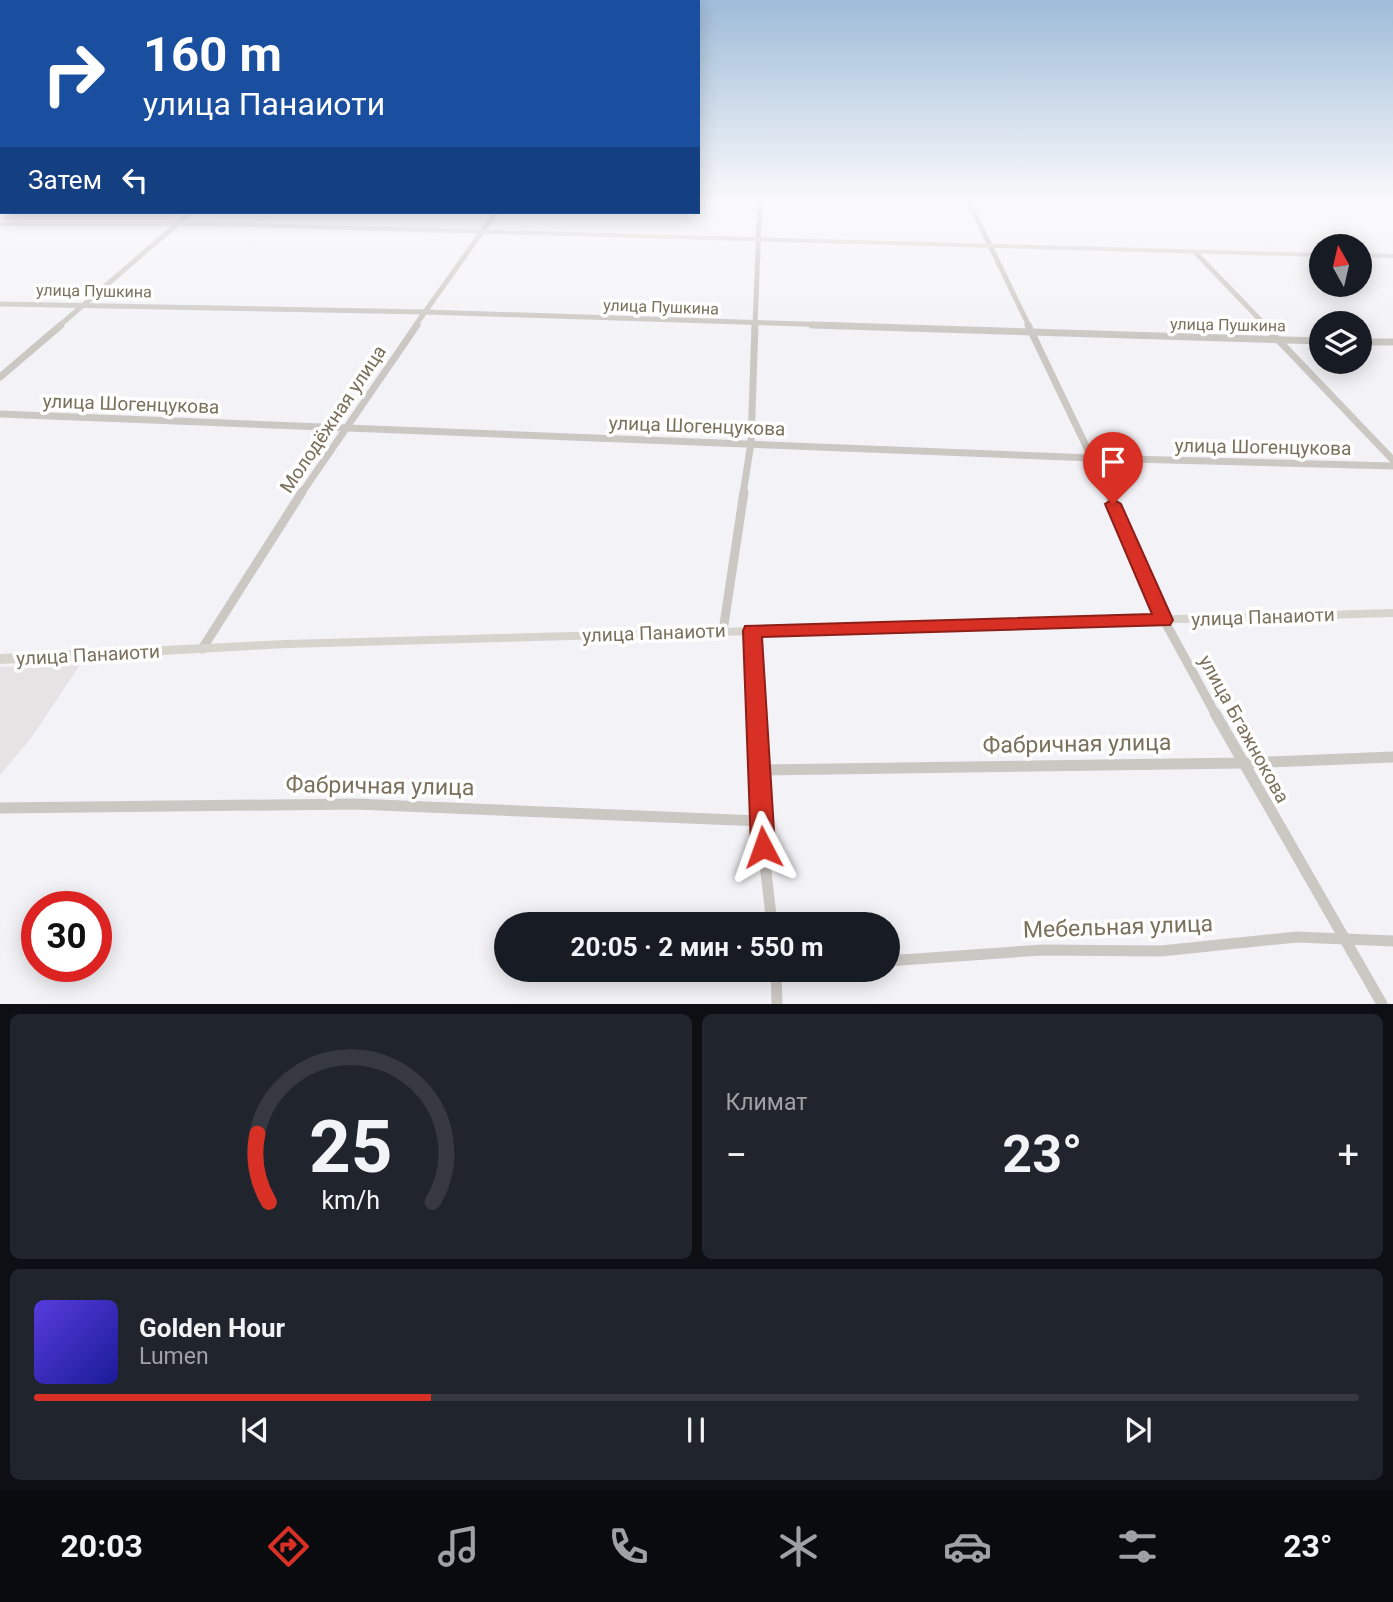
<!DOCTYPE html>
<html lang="ru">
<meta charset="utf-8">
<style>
:root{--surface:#171b24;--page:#20242c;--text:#f1f3f6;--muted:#9ea1a6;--line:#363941;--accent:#d93025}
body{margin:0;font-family:Roboto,sans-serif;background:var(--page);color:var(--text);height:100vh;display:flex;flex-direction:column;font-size:26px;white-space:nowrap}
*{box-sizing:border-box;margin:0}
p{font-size:23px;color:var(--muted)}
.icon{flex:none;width:38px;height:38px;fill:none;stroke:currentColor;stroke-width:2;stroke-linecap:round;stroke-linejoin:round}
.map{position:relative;height:1004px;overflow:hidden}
.drawer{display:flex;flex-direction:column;gap:10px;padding:10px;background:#0d0f14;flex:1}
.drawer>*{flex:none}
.top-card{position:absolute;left:0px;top:0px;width:700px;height:214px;box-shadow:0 4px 18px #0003;background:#1a4fa0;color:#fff;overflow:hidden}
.needle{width:46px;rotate:352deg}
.tools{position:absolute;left:1309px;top:234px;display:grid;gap:14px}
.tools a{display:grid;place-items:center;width:63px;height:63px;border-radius:50%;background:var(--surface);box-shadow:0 4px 18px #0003;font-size:35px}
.speed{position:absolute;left:21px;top:891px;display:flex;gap:14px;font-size:35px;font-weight:700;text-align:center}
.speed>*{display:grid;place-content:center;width:91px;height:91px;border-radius:50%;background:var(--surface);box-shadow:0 4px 18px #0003;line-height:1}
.speed .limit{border:10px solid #d22;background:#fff;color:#111}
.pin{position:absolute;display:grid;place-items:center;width:60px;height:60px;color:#fff;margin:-72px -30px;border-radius:50% 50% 50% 0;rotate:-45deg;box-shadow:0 0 7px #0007}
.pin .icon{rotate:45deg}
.me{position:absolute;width:77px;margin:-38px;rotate:356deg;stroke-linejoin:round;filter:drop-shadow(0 0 5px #0008)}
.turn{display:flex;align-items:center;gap:24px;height:147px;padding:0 28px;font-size:32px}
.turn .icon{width:91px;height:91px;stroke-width:2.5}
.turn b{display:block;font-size:49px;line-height:60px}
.then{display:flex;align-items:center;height:66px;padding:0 28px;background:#0003;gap:14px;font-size:26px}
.big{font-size:52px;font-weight:700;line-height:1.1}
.drawer .tile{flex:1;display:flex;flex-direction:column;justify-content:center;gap:10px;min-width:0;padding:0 24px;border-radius:10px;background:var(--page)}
.drawer .dial{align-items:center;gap:0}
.dial svg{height:182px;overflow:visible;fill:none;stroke:var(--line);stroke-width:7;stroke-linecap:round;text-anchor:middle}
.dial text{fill:var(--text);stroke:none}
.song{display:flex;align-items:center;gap:21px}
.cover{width:84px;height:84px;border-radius:10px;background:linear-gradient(135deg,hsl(250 70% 55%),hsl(240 70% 35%))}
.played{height:7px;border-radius:4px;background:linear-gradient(90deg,var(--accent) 30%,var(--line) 30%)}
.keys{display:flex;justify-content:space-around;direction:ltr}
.heat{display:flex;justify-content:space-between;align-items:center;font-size:38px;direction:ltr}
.drawer .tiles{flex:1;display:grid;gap:10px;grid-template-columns:1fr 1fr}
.tile:last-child{grid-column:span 2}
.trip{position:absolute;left:494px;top:912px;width:406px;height:70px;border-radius:35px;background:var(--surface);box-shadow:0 4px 18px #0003;font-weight:700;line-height:70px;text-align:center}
.tab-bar{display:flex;height:112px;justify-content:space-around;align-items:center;background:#090b0e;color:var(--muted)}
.tab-bar .icon{width:49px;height:49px}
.tab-bar .active{color:var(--accent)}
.tab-bar b{font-size:32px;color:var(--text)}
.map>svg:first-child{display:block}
.built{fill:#e5e3e4}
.green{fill:#dfd6e1}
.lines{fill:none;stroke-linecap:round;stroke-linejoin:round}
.street-far3{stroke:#cbc8c3;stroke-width:5}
.street-far2{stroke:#cbc8c3;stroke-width:7}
.street-far1{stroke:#cbc8c3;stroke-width:9}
.street{stroke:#cbc8c3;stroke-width:11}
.secondary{fill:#d7d4ce;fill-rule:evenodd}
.route{fill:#d93025;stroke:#8d1f18;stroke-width:2}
.labels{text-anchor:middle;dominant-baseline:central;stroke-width:7;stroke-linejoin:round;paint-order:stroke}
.far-street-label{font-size:16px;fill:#7a705b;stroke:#fff}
.street-label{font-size:19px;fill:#7a705b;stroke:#fff}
.near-street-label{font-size:23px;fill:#7a705b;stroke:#fff}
</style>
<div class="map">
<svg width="1393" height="1004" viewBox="0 0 1393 1004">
<rect width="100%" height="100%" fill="#f3f2f6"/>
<path class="built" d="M81 663 31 738 0 775V667Z"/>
<path class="green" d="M10 212H183L173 220H0Z"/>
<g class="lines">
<g class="street-far3">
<path d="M967 198 1029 326"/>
<path d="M1195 252 1266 326"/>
<path d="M0 304 426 312 866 326"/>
<path d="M59 326 191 212"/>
<path d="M415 326 496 212"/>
<path d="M755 326 760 198"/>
</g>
<g class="street-far2">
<path d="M812 325 1321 341"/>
<path d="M1028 325 1109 494"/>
<path d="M1264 325 1393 460"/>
<path d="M1360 342H1393"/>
<path d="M0 377 61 325"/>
<path d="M0 414 1093 458 1393 466"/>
<path d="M301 494 417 325"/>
<path d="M743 494 751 443 755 325"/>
</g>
<g class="street-far1">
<path d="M1108 492 1164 620 1216 715"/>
<path d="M723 631 744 492"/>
<path d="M752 631 757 715"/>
<path d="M202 649 302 492"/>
</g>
<g class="street">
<path d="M757 713 760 821 772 924"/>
<path d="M1215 713 1382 1004"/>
<path d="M761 770 1242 763 1393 757"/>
<path d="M0 808 356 804 760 821"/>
<path d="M887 961 1042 950 1161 951 1297 937 1393 941"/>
<path d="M776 970 777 1004"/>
</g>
<g class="secondary">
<path d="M0 222H208L1321 253V257L208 226H0Z"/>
<path d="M1360 253 1393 254V258L1360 257Z"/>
<path d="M1393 609V617L287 648 0 664V654L287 640Z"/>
</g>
</g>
<linearGradient id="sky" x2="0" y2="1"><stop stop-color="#9ebcd8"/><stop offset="0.59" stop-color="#faf9fb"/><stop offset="1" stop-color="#faf9fb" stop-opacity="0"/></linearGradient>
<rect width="1393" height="338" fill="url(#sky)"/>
<path class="route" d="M1113 499 1121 504 1173 620 1170 625 762 637 775 847 771 854 763 857 754 854 751 847 743 631 745 626 1152 614 1105 504Z"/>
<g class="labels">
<g class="far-street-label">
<text transform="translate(94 291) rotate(1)">улица Пушкина</text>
<text transform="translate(661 307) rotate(2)">улица Пушкина</text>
<text transform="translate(1228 325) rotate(1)">улица Пушкина</text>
</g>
<g class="street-label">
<text transform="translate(131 404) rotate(2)">улица Шогенцукова</text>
<text transform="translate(333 419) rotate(-56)">Молодёжная улица</text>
<text transform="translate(697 426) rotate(2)">улица Шогенцукова</text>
<text transform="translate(1263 447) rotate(1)">улица Шогенцукова</text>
<text transform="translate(1263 617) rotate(-2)">улица Панаиоти</text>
<text transform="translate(654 633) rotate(-2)">улица Панаиоти</text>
<text transform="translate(88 655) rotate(-3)">улица Панаиоти</text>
<text transform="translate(1244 729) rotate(61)">улица Бгажнокова</text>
</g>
<g class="near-street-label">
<text transform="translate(1077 744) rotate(-1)">Фабричная улица</text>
<text transform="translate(380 786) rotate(1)">Фабричная улица</text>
<text transform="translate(1118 927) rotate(-2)">Мебельная улица</text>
</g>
</g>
</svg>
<div class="tools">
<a><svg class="needle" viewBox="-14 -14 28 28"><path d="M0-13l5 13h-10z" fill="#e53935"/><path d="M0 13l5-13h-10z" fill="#9ea1a6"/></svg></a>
<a><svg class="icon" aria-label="layers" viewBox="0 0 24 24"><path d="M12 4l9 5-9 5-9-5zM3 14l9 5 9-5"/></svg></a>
</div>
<div class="speed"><div class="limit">30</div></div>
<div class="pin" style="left:1113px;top:504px;background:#d93025"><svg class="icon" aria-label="arrive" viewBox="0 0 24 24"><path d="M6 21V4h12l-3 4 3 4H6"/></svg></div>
<svg class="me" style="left:763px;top:847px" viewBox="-20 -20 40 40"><path d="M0-17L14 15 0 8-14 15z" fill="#d93025" stroke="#fff" stroke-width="4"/></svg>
<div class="trip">20:05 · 2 мин · 550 m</div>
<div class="top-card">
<div class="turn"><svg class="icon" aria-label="right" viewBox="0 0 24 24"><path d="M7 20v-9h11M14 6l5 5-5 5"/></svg><div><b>160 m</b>улица Панаиоти</div></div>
<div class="then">Затем<svg class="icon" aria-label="left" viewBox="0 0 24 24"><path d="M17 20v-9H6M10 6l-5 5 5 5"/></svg></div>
</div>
</div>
<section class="drawer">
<div class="tiles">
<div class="tile dial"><svg viewBox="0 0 100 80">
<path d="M14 69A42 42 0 1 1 86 69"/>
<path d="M14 69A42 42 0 0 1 9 39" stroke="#d93025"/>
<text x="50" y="56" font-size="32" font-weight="700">25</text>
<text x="50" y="72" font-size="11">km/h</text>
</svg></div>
<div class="tile"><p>Климат</p>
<div class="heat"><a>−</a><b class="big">23°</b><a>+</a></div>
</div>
<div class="tile">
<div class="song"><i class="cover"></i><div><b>Golden Hour</b><p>Lumen</p></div></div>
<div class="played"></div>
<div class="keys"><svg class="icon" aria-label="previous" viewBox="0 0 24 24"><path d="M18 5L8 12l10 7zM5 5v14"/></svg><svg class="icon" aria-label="pause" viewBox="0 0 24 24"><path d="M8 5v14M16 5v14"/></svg><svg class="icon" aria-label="next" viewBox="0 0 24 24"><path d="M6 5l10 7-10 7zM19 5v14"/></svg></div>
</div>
</div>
</section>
<nav class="tab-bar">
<b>20:03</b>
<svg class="icon active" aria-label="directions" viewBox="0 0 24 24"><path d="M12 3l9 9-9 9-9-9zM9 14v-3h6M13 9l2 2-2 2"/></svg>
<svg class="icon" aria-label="music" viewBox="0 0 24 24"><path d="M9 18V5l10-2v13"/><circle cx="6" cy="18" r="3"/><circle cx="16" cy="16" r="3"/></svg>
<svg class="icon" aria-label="phone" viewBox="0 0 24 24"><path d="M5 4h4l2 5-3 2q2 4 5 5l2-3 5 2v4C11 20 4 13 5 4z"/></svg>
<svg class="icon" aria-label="climate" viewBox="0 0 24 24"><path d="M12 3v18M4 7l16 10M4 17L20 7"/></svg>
<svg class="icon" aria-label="car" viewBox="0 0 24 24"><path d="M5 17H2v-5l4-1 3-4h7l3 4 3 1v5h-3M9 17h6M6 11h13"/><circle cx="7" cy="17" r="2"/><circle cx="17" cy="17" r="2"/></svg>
<svg class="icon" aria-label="filters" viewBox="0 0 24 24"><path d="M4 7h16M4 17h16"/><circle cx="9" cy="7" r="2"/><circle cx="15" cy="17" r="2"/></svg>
<b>23°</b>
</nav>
